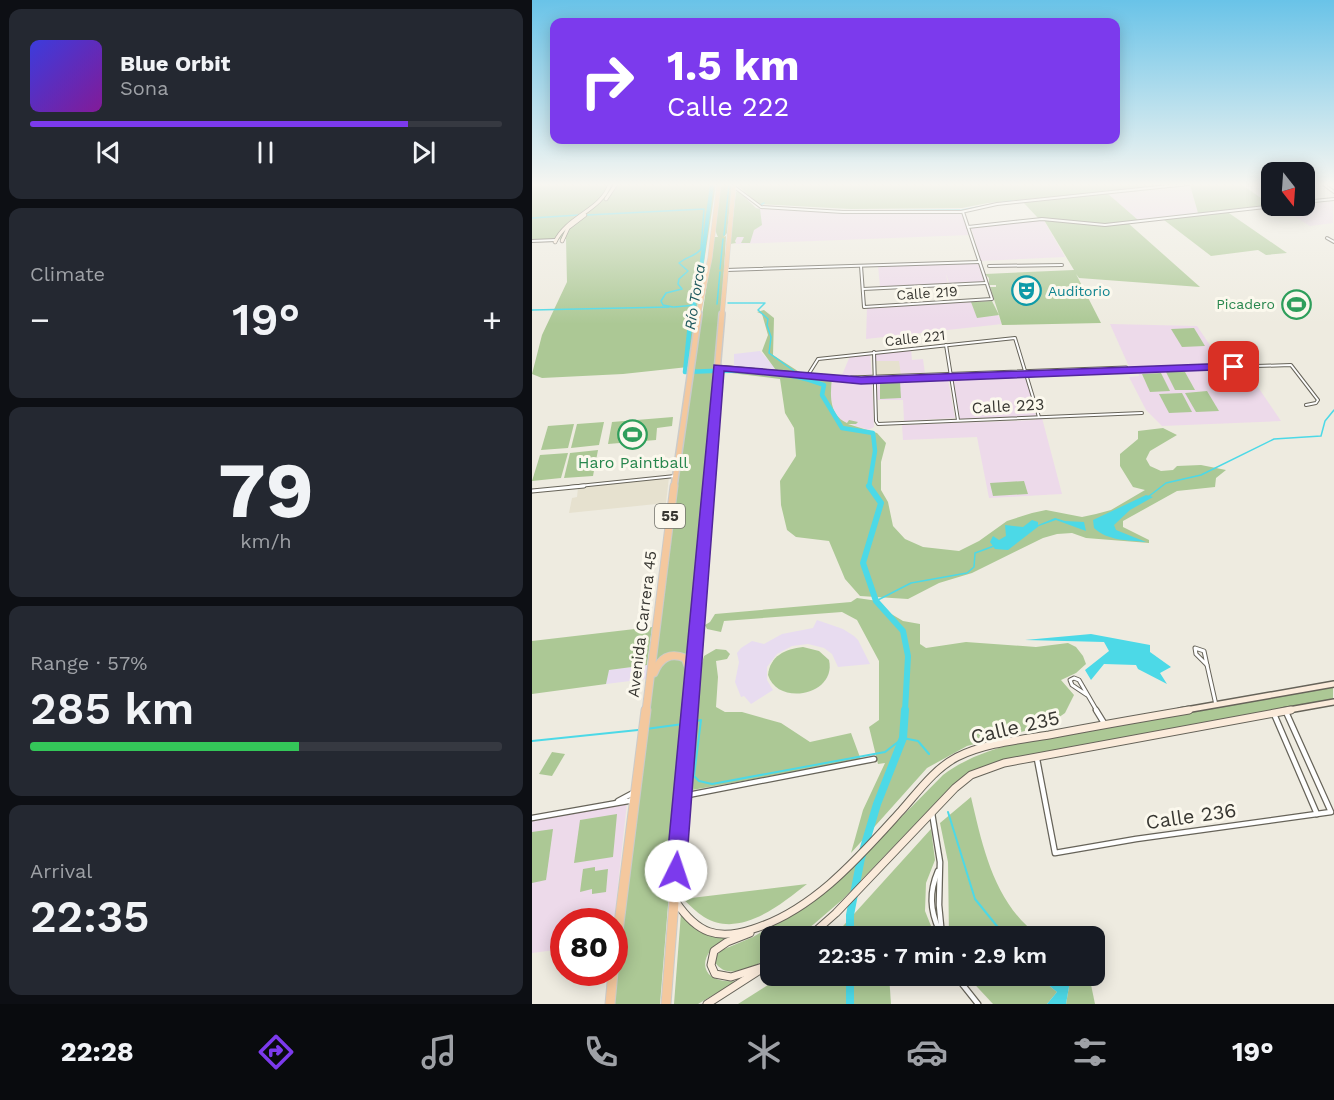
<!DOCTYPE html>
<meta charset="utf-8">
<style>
:root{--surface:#171b24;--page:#242831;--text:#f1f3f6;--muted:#9ea1a6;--line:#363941;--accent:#7c3aed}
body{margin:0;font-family:"Work Sans",sans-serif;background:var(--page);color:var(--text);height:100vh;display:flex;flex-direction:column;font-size:22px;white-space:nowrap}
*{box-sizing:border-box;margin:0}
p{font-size:20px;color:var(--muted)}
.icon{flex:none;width:33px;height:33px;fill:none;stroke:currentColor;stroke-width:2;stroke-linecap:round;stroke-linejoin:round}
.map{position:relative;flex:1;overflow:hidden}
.panel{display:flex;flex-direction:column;gap:9px;padding:9px;background:#0d0f14;width:532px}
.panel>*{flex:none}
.banner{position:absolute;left:18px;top:18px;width:570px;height:126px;border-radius:12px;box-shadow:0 3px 15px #0003;background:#7c3aed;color:#fff;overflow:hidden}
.needle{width:39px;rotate:163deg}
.fabs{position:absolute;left:729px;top:162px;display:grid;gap:12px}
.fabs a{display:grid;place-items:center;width:54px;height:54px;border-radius:12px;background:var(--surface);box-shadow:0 3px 15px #0003;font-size:30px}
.speed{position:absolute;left:18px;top:908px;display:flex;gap:12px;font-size:30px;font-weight:700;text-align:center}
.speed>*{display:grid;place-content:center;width:78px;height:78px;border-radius:50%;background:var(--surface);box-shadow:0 3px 15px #0003;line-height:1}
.speed .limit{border:9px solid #d22;background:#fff;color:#111}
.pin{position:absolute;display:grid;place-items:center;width:51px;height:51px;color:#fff;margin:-26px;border-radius:12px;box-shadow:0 3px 9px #0006}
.me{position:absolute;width:66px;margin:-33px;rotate:4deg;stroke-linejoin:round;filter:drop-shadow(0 0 4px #0008)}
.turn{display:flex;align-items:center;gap:21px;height:126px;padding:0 18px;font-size:27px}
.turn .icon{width:78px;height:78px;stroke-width:2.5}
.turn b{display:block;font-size:42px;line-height:51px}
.big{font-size:45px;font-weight:600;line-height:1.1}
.panel .tile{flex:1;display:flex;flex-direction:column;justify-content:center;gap:9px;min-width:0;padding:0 21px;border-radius:12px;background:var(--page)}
.panel .dial{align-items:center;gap:0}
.dial b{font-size:78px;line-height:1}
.song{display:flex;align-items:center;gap:18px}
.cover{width:72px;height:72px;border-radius:9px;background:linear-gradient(135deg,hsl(240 70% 55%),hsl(290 70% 35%))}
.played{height:6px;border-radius:3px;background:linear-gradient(90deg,var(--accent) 80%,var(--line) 80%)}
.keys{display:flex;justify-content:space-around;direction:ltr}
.heat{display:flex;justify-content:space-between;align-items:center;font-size:33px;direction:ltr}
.charge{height:9px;border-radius:4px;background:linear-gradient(90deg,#34c759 57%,var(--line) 0)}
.trip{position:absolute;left:228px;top:926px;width:345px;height:60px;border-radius:12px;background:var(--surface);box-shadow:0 3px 15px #0003;font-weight:600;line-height:60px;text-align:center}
.tab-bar{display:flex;height:96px;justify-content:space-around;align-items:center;background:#090b0e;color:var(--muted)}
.tab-bar .icon{width:42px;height:42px}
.tab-bar .selected{color:var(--accent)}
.tab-bar b{font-size:27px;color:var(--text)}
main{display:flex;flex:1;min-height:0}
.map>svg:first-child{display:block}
.commercial{fill:#e8dcf0}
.built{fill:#e6e1cf}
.education{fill:#eddaea}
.green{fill:#acc895}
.water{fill:#4cd9e7}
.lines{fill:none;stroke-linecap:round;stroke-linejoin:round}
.stream-far1{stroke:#4cd9e7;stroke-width:1.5}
.stream{stroke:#4cd9e7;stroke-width:2}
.river-far3{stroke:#4cd9e7;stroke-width:4}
.river-far2{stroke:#4cd9e7;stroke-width:4.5}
.river-far1{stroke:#4cd9e7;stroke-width:6}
.river{stroke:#4cd9e7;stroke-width:8}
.minor-far2-casing{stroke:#666359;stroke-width:4}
.minor-far1-casing{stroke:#666359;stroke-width:5}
.minor-casing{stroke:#666359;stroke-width:7}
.tertiary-casing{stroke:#666359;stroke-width:5}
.secondary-far2-casing{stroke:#666359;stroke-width:4.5}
.secondary-far1-casing{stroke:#666359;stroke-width:8}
.secondary-casing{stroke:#666359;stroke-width:9}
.trunk-far3-casing{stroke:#cbcbca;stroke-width:5}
.trunk-far2-casing{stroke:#cbcbca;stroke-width:8}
.trunk-far1-casing{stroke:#cbcbca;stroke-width:9}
.trunk-casing{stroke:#cbcbca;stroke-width:11}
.minor-far2{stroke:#fff;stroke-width:2}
.minor-far1{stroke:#fff;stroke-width:3}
.minor{stroke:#fff;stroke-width:4.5}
.tertiary{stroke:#fff;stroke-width:3}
.secondary-far2{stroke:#fbebdb;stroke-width:3}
.secondary-far1{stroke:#fbebdb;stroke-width:5}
.secondary{stroke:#fbebdb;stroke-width:7}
.trunk-far3{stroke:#f4c89e;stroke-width:4}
.trunk-far2{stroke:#f4c89e;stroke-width:5}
.trunk-far1{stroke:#f4c89e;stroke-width:7}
.trunk{stroke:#f4c89e;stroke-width:9}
.route{fill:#7c3aed;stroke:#51269a;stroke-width:1.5}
.labels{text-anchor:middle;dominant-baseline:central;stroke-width:6;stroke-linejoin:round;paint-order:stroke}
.far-culture-label{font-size:14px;fill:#0d838f;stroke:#fbf8ed;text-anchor:start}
.far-street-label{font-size:14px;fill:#383732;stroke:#fbf8ed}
.far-leisure-label{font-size:14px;fill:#27864d;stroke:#fbf8ed;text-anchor:end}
.far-water-label{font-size:15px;font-style:italic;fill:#1e595e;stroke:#fbf8ed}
.shield{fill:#fbf8ed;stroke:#72716a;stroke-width:1.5}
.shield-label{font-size:15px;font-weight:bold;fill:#383732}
.street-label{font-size:16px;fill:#383732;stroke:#fbf8ed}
.leisure-label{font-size:16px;fill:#27864d;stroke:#fbf8ed}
.near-street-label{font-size:20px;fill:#383732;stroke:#fbf8ed}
</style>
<main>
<section class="panel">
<div class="tile">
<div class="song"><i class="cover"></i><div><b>Blue Orbit</b><p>Sona</p></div></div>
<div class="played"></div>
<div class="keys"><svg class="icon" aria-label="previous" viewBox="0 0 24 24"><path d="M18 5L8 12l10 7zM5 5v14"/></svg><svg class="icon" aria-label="pause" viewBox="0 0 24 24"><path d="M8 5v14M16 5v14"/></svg><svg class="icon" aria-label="next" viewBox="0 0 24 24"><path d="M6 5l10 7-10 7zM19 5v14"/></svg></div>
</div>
<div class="tile"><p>Climate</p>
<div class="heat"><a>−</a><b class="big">19°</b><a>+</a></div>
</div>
<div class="tile dial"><b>79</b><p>km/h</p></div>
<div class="tile"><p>Range · 57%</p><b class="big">285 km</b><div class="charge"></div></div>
<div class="tile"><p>Arrival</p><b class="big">22:35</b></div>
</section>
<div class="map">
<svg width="802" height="1004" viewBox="0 0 802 1004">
<rect width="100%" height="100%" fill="#eeebe0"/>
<g class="commercial">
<path d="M228 351 244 369 202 366V354Z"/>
<path d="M285 620 311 629 322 636 326 640 338 664 306 667 300 654 292 648 276 644 260 646 245 654 235 667V680L241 690 219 704 212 696 209 697 203 682 207 662 205 653 209 648 220 641 232 644 250 634 281 628Z"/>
<path d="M115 665 114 679 74 684 76 670Z"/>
</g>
<g class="built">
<path d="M344 361H368L369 375 345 376Z"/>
<path d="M137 477 134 503 37 513 40 498 45 497 46 488Z"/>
</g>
<g class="education">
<path d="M658 185 666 213 606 220 575 193Z"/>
<path d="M207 190 223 207 229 208 311 213 411 211 430 213 438 235 203 244 205 237 212 236 211 233 220 221 218 217 205 216 201 213 203 191Z"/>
<path d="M801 201V223L778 226 746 206H772Z"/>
<path d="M511 219 533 257 449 261 439 227Z"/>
<path d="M447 262 453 283 417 284 414 273 416 285 348 287 346 265Z"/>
<path d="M460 301 470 324 334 339 335 308Z"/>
<path d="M578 324 665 326 692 366 598 369Z"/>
<path d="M379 349 380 360 391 359 393 374 369 375 367 361H344L343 353Z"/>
<path d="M338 354 340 376 310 375 318 356Z"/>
<path d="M713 368 749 421 630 426 614 410 597 377 607 376 606 371Z"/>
<path d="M493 375 504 416 428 419 421 378Z"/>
<path d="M300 378 340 381 342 427 336 430 307 420 302 411 298 395Z"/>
<path d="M416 379 423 418 372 421 371 400H345V381Z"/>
<path d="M504 418H510L530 494 457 498 445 437 371 440 370 425 504 420Z"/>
<path d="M95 803 82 921H32L31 949 0 953V821Z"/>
</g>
<g class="green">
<path d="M0 184H184L156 367 91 374 10 378 0 374 10 335 35 282 34 239 0 240Z"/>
<path d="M189 184H200L195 233 192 237 194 236 191 288C168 526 147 765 128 1004H81L146 474 182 237H186C179 226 187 198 189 184Z"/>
<path d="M204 184H648L456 203 430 208 319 209 226 204Z"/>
<path d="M709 184 739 205 666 213 658 185Z"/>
<path d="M206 191 224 208 228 209 230 225 222 230 218 243H209L212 237H205L203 241 204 243 198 244 204 192Z"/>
<path d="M575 193 606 220 571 224 506 218 491 202Z"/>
<path d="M694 211 755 253 734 255 726 250 679 256 632 220Z"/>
<path d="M512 220 571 226 596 223 668 287 547 278 544 274 569 323 470 325 467 315 445 318 439 302 460 301 467 315 458 287H464V285H457V278L453 274 542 270Z"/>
<path d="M232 310 242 318 241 355 272 375 300 378C298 395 297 415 315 423L317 420 326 422 324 424H316L345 433 354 443 349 462V490L356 502 361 526 373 539 391 547 427 551 447 541 475 521 500 513 514 510 550 517 564 514 579 510 613 490 601 487 588 466V454L606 439V431L631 428 645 435 618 451 614 459 618 466 629 471 641 470 645 466 669 465 694 470 684 478 683 487 645 491 591 521V527L617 540V543L554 538 540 533 525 534 511 538 440 573 407 583 376 599 328 596 313 579 297 541 264 537 255 530 249 505 248 481 264 456 262 428 253 413 248 379 191 372 192 369 246 373 230 351 236 335 230 314 225 312Z"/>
<path d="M662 328 673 346 650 347 639 329Z"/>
<path d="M634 372H653L663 390H643Z"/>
<path d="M629 373 638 391 618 392 610 374Z"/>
<path d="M368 381 369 398 348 399V382Z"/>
<path d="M675 391 687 411 664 412 653 393Z"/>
<path d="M650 393 660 412 637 413 627 394Z"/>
<path d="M141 417 140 426 125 428 124 440 76 444 80 422Z"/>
<path d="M72 422 67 445 39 448 45 424Z"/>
<path d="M42 424 36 448 9 450 16 426Z"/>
<path d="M66 450 61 476 32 478 38 453Z"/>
<path d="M36 453 29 478 0 481 8 455Z"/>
<path d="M492 481 496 494 461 496 458 483Z"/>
<path d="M325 598 346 601 356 612 371 621 388 624V644L394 648 434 642 504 647 536 643 544 647 551 656 554 664 544 673 529 680 542 695 533 713 516 725 435 746 395 768 319 853 331 810 353 763 346 764 337 727 347 720V661L325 620 310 612 192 621 189 632 175 629 173 625 178 622 183 614 319 602Z"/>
<path d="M120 627 115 665 77 670 74 684 0 694V641Z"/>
<path d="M271 647 287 651 297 660C305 695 246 707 236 675 238 656 253 649 271 647Z"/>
<path d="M184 649 194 650 198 654 195 659 184 661 186 677 184 707 193 712H210L249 723 278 742 319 733 329 760 160 790 158 787 167 672 172 656Z"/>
<path d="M801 686V699L494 756 436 774 410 796 311 899 282 924 266 936H238V956C225 966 195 982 183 962L185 955 190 950 221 937 269 909 325 862 411 775C435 757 461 749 489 742Z"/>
<path d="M20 752 33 754 20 776 7 774Z"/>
<path d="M439 797C451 848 462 903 507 936H417L416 862 408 823Z"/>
<path d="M85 814 81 857 42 863 48 820Z"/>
<path d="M21 829 14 880 0 883V832Z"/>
<path d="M399 829 403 860 394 883 393 911 403 936H302Z"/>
<path d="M63 867V871L76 869 74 892 60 894V889L48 892 51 869Z"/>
<path d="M275 884C248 905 208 939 172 917 164 912 158 905 151 899Z"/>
<path d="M149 913C162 931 175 938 197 937 163 952 165 985 205 981L166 1004H142Z"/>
<path d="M252 975H357L359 1004H206Z"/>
<path d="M434 975H504L525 992 515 1004H461Z"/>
<path d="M539 975H557L563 1004H534Z"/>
</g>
<g class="water">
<path d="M614 495 621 497 598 510 582 525 584 530 614 542C595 540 576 541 562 528L561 520Z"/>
<path d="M523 518 533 521 552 522 554 531 524 520 507 526 476 550 463 549 458 542 461 536 467 540 474 536 473 525 491 527 500 520 506 522V525Z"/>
<path d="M559 634 618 645V652L639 667 628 673 635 684 606 669 604 665 572 664 559 680 553 670 577 651 572 642 493 640Z"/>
<path d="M504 975H539L534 1004H515L525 992Z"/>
</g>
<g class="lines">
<g class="stream-far1">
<path d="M227 206 232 203"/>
<path d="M430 210 479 201"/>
<path d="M307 211H317"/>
<path d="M334 211 428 210"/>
<path d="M55 215 172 209 169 249C164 256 154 257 147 263L156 271 147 279 146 284 150 289 134 293 129 301 131 305 141 307"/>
<path d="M0 218 47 215"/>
<path d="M192 235 197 184"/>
<path d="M188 269 191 239"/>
<path d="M196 303H233L226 310 236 319 235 325 239 337 237 353 262 371"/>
<path d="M185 304 188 272"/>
<path d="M142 307 164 305"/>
<path d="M0 310 137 307"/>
<path d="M616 497 634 483 669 475 742 439 789 436 793 421 802 410"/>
<path d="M344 601 379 583 435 573 442 567 443 553 462 546"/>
</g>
<g class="stream">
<path d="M161 722 169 720 162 776 167 781 180 784 353 752 371 738 386 741 397 754"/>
<path d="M114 729 151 724"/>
<path d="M0 741 106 730"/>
<path d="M416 812 443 899 473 936"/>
</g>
<path class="river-far3" d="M159 316 168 276 180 184"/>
<path class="river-far2" d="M159 314 153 372C199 370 248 368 292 385L290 395 310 428 341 433 343 451 337 487"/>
<path class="river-far1" d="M337 486 349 503 331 563 344 601 371 631 376 656 373 711"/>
<g class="river">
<path d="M318 936V915L329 858 345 804 371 738 373 710"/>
<path d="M318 975V1004"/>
</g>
<defs>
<g id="minor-far2">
<path d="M791 184 802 192"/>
<path d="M201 186 229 207 311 212H429L465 204 656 184"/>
<path d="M772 202 802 199"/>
<path d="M436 227 510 219 573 225 742 206"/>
<path d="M795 238 802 242"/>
<path d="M0 241 24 240"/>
<path d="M329 266 332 307 460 299 431 212"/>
<path d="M457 266 530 265"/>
<path d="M194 270 448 262"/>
<path d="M331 289 454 283"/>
<path d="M414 345 426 420"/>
<path d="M342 352 344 421 346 424 610 413"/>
<path d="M595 370 759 365 786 400 784 403 774 405"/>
<path d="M276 375 286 359 483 338 507 417"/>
<path d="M37 487 143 476"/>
</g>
<g id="minor-far1">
<path d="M0 491 52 486"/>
<path d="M663 648 672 651 675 665 664 654Z"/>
<path d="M675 665 684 705"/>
<path d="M555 695 540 685 538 680 542 678 547 680 565 711"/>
</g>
<g id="minor">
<path d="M564 710 572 723"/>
<path d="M742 714 785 814"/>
<path d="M505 759 523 853 604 839 799 812 754 712"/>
<path d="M151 796 342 759"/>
<path d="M86 801 101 793"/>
<path d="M400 813 408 862 407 905 410 936"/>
<path d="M0 818 102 800"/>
<path d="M406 871C397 892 398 910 407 930"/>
<path d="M423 975 446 1004"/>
</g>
<path id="tertiary" d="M186 367 329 380 595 370 594 368 319 378"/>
<g id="secondary-far2">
<path d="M74 199 84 184"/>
<path d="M30 241 36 228 53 215"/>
<path d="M23 242C35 216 69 211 78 184"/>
</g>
<g id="secondary-far1">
<path d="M648 711 802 684"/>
<path d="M751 711 802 702"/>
</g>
<g id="secondary">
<path d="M144 902C165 933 185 941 221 929 282 910 328 856 369 811 386 792 402 769 425 757 453 743 487 740 517 735 564 726 610 718 657 710"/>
<path d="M218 933 195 942 182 951 179 965 183 974 199 977 237 965"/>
<path d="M278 936 304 913 423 788 439 775 472 763 759 710"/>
<path d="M175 1004 228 970"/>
</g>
<g id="trunk-far3">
<path d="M166 316 178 258 187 184"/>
<path d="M190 316 202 184"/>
</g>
<g id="trunk-far2">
<path d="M142 487 167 314"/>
<path d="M175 487 190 314"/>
</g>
<g id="trunk-far1">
<path d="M122 673C128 658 138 652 153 658L157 668"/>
<path d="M114 711 142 486"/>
<path d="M157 711 175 486"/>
</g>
<g id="trunk">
<path d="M82 963 114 710"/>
<path d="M78 1004 81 972"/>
<path d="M134 1004 157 710"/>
</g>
</defs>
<use href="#minor-far2" class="minor-far2-casing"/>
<use href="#minor-far1" class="minor-far1-casing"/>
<use href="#minor" class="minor-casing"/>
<use href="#tertiary" class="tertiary-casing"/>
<use href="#secondary-far2" class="secondary-far2-casing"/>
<use href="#secondary-far1" class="secondary-far1-casing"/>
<use href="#secondary" class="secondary-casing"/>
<use href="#trunk-far3" class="trunk-far3-casing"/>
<use href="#trunk-far2" class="trunk-far2-casing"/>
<use href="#trunk-far1" class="trunk-far1-casing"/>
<use href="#trunk" class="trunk-casing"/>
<use href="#minor-far2" class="minor-far2"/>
<use href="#minor-far1" class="minor-far1"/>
<use href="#minor" class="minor"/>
<use href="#tertiary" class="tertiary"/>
<use href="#secondary-far2" class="secondary-far2"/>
<use href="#secondary-far1" class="secondary-far1"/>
<use href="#secondary" class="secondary"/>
<use href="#trunk-far3" class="trunk-far3"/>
<use href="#trunk-far2" class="trunk-far2"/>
<use href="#trunk-far1" class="trunk-far1"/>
<use href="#trunk" class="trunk"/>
</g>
<linearGradient id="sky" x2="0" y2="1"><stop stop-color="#69c3e8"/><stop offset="0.57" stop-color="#f7f6f1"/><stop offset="1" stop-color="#f7f6f1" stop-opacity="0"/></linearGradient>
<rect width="802" height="324" fill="url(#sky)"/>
<path class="route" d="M702 363 706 364V369L329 384 192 371 154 871 151 878 144 881 137 878 134 871 182 365 329 377Z"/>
<defs>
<symbol id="theatre-ring" viewBox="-11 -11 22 22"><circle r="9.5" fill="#fbf8ed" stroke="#0f9aa8" stroke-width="1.5"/><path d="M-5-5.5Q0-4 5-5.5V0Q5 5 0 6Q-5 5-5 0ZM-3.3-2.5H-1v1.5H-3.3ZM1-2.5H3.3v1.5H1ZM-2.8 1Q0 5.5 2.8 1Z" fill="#0f9aa8"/></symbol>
<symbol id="stadium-ring" viewBox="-11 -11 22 22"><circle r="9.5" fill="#fbf8ed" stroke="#2e9e5b" stroke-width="1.5"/><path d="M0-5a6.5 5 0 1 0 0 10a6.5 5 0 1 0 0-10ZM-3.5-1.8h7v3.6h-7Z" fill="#2e9e5b"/></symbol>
</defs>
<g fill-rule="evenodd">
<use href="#theatre-ring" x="478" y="274" width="33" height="33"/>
<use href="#stadium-ring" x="748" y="288" width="33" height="33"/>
<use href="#stadium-ring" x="84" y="418" width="33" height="33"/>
</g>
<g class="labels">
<g class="far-culture-label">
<text x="516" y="291">Auditorio</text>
</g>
<g class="far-street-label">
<text transform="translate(395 293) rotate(-4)">Calle 219</text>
<text transform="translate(383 338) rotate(-6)">Calle 221</text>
</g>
<g class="far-leisure-label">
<text x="743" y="304">Picadero</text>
</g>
<g class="far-water-label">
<text transform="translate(163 297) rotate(-81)">Río Torca</text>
</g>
<rect class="shield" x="123" y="504" width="30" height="24" rx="4.5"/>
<g class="shield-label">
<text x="138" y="516">55</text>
</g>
<g class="street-label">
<text transform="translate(476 406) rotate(-3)">Calle 223</text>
<text transform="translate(110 624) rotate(-83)">Avenida Carrera 45</text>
</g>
<g class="leisure-label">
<text x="101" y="462">Haro Paintball</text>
</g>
<g class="near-street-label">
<text transform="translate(483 727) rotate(-13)">Calle 235</text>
<text transform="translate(659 816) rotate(-8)">Calle 236</text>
</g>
</g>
</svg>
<div class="fabs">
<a><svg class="needle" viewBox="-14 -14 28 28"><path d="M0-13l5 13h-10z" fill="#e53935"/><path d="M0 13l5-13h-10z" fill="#9ea1a6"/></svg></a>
</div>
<div class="speed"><div class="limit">80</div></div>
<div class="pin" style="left:702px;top:367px;background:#d93025"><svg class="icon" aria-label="arrive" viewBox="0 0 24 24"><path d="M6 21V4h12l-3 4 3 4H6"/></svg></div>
<svg class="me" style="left:144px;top:871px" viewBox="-20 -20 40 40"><circle r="19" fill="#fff"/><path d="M0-13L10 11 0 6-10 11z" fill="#7c3aed"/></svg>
<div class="trip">22:35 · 7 min · 2.9 km</div>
<div class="banner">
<div class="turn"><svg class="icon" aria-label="right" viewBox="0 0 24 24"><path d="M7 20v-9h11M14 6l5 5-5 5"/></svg><div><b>1.5 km</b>Calle 222</div></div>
</div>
</div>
</main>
<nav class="tab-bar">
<b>22:28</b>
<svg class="icon selected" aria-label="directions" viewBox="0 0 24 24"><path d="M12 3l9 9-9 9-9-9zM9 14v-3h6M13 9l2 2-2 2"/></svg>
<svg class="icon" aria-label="music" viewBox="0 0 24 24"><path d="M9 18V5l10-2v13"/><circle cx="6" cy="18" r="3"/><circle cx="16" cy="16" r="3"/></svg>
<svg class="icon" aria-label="phone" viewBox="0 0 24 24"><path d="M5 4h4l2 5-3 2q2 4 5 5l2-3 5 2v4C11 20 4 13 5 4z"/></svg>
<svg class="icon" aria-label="climate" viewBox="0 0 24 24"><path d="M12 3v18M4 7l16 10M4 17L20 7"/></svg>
<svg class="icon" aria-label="car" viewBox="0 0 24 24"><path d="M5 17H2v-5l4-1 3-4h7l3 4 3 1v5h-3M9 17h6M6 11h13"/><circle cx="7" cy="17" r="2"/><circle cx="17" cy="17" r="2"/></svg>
<svg class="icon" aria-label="filters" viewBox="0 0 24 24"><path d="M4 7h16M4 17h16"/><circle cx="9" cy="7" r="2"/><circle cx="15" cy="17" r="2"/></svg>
<b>19°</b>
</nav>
